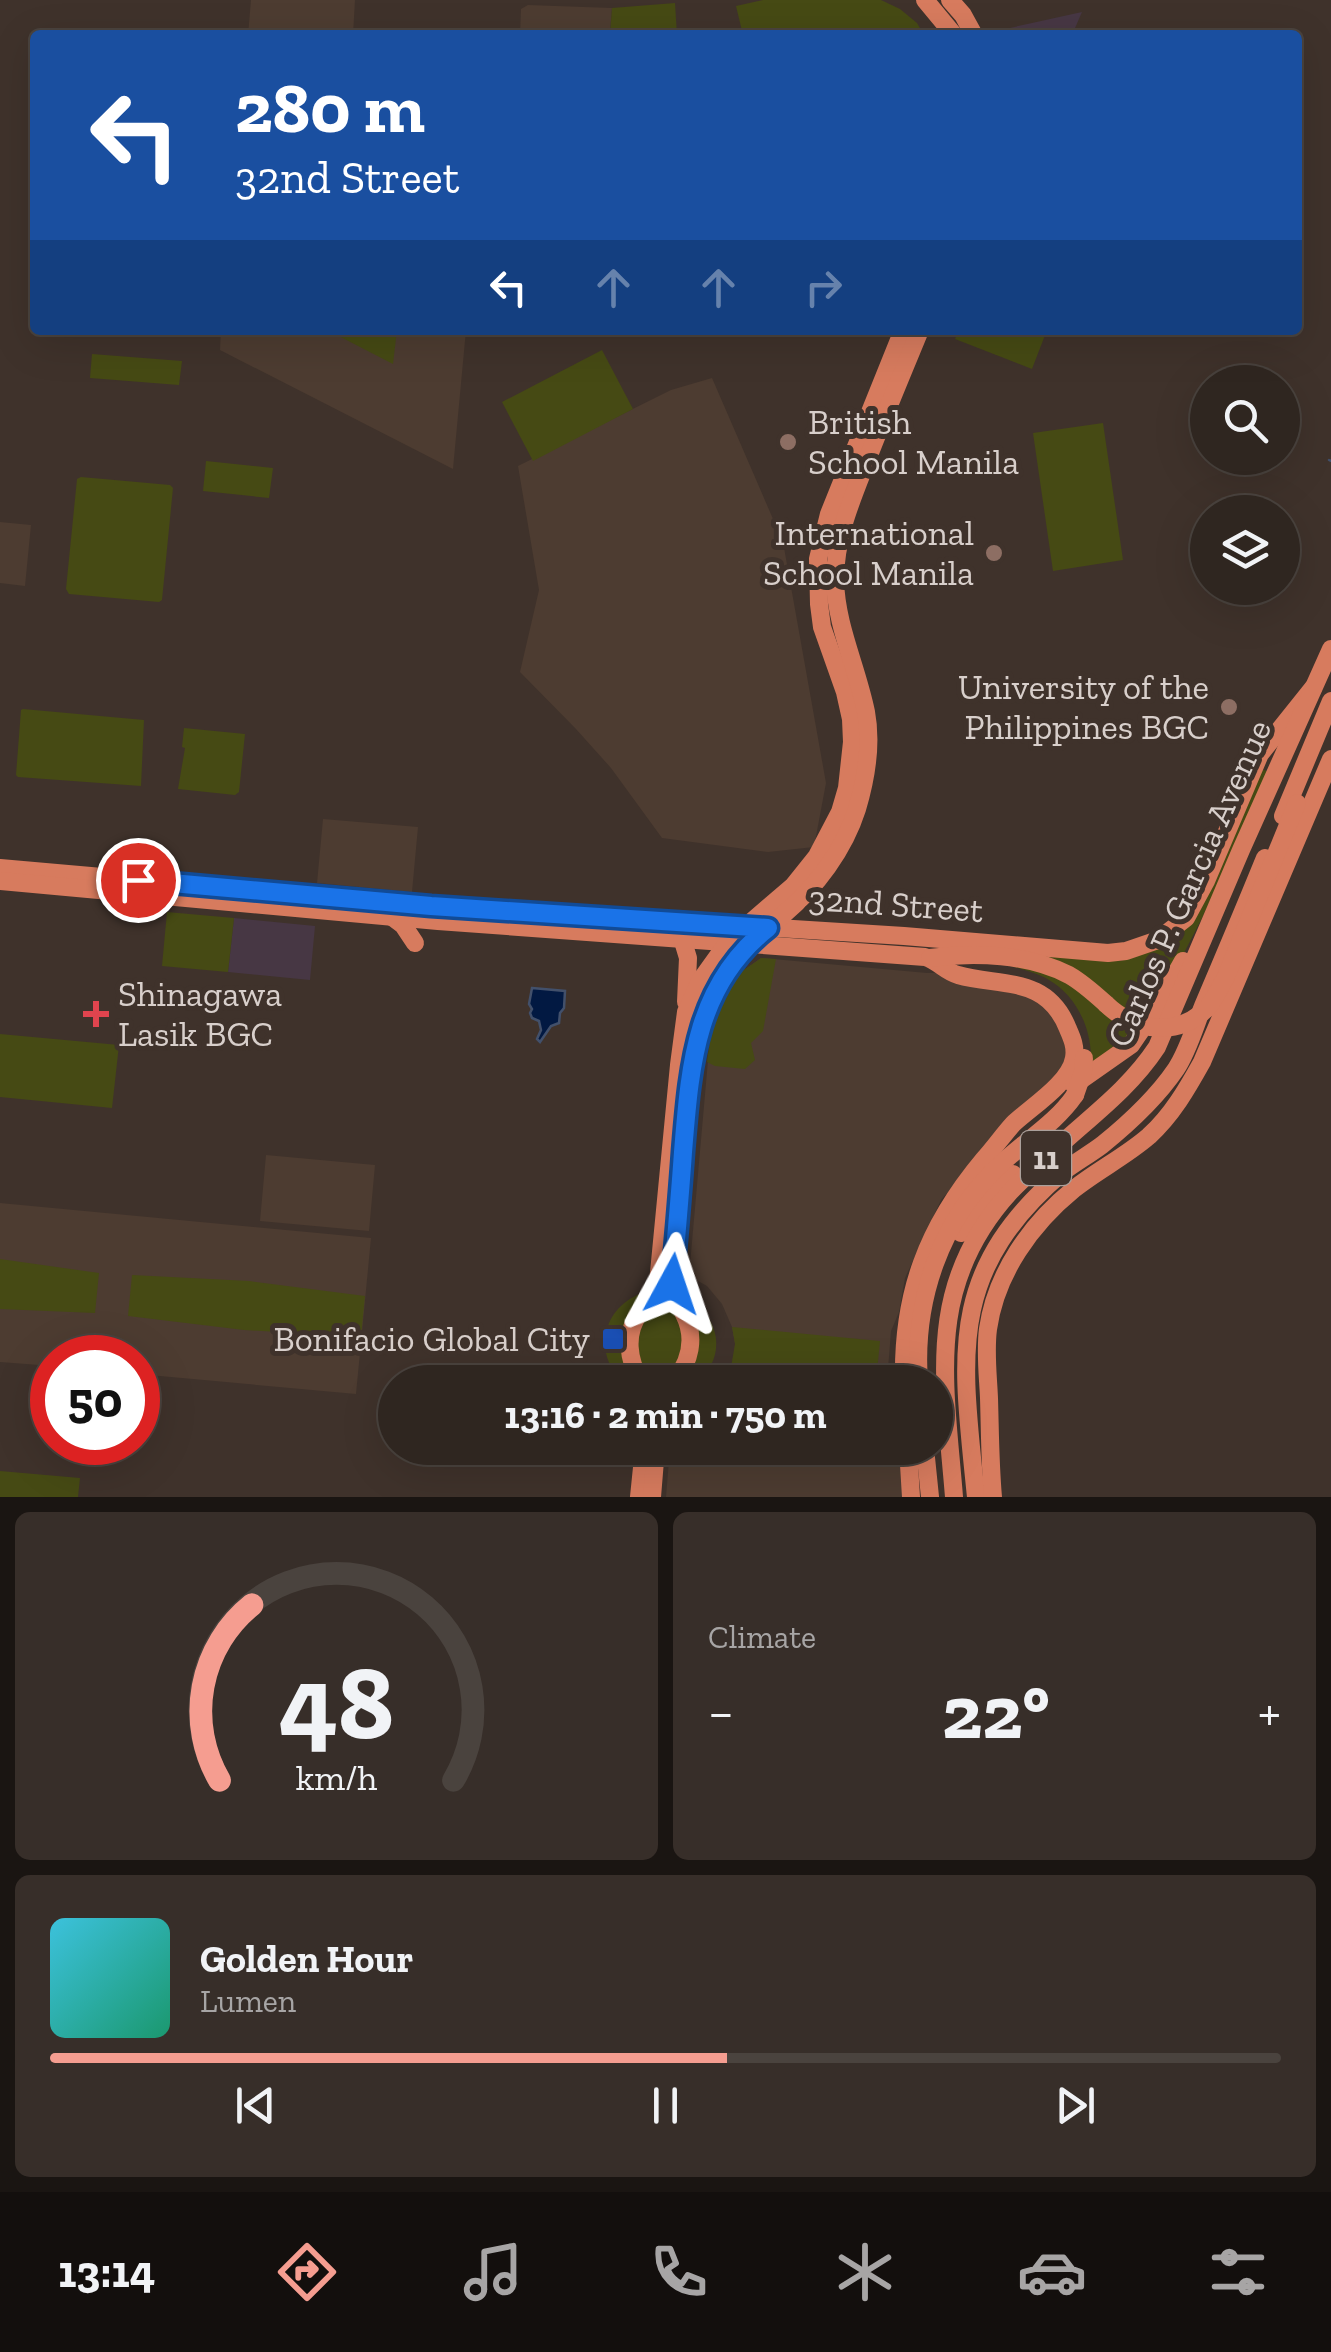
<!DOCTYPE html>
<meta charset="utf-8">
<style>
:root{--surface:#2f2620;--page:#372e29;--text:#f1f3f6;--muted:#a7a5a5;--line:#4a433e;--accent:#f59d90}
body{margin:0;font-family:"Zilla Slab",serif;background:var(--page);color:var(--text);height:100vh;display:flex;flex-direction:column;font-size:38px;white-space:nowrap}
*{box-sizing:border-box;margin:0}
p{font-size:32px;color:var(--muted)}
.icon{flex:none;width:55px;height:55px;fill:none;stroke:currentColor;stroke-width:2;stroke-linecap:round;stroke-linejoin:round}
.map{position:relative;height:1497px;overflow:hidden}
.side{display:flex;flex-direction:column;gap:15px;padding:15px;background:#1a1512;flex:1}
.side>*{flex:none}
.hud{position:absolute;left:30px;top:30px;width:1272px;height:305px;border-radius:10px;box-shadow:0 10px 40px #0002,0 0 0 2px var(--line);background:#1a4fa0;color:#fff;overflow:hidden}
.tools{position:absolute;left:1190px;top:365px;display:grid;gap:20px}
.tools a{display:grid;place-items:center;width:110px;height:110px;border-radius:50%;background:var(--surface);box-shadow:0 10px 40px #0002,0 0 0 2px var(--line);font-size:50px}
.speed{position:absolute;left:30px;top:1335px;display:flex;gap:20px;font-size:50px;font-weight:700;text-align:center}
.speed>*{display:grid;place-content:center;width:130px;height:130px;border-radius:50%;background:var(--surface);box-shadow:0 10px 40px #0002,0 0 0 2px var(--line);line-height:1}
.speed .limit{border:15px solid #d22;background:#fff;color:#111}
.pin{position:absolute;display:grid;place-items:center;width:85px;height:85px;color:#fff;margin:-42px;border:5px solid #fff;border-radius:50%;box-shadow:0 2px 10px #0007}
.me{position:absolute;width:110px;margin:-55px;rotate:5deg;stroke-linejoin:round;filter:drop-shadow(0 0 8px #0008)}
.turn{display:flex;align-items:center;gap:35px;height:210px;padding:0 40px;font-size:45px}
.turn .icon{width:130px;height:130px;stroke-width:2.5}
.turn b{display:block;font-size:70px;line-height:85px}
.lanes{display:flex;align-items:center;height:95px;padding:0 40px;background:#0003;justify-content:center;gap:50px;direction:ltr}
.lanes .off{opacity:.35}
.big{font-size:75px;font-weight:700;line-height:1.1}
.side .card{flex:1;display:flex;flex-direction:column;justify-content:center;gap:15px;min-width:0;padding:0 35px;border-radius:15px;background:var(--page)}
.side .dial{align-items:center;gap:0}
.dial svg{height:260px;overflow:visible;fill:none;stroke:var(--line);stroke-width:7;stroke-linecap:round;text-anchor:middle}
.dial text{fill:var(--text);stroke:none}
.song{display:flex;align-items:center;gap:30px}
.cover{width:120px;height:120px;border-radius:15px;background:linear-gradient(135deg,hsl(190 70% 55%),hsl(160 70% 35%))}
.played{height:10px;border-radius:5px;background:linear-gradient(90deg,var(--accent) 55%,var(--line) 55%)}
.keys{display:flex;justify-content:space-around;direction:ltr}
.heat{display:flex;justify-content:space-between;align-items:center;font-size:55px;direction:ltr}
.side .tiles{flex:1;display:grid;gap:15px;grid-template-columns:1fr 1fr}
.card:last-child{grid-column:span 2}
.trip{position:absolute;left:378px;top:1365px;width:575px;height:100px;border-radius:50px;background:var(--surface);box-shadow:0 10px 40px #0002,0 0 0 2px var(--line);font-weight:700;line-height:100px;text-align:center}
.tab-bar{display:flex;height:160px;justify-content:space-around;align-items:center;background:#130f0d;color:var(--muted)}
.tab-bar .icon{width:70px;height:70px}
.tab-bar .on{color:var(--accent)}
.tab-bar b{font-size:45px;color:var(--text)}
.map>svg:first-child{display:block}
.commercial{fill:#4d3c31}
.industrial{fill:#473744}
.green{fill:#464a14}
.water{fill:#021942;stroke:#42506b;stroke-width:2.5}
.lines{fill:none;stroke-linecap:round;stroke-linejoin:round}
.stream{stroke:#42506b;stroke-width:2.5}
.major{stroke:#d77b5e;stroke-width:18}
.major-bridge{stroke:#d77b5e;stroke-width:18}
.route-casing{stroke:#114b97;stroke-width:25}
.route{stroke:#1a73e8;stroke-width:18}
.education-dot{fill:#8d6e63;stroke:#3f322b;stroke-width:4}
.health-dot{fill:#e0444e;stroke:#3f322b;stroke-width:4}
.transit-dot{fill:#1a4fb4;stroke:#3f322b;stroke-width:4}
.labels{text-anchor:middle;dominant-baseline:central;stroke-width:10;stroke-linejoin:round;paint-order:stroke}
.shield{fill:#3f322b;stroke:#aaa09b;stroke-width:2.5}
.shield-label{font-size:32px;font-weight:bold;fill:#d8cfcb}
.poi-label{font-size:35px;fill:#d8cfcb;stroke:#3f322b;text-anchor:end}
.street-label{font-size:35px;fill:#d8cfcb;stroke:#3f322b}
</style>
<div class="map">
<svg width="1331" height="1497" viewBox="0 0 1331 1497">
<rect width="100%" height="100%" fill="#3f322b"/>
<g class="commercial">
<path d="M251 0H355L353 35H248Z"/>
<path d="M528 5 612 8 610 35H520L521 9Z"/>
<path d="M221 330H466L453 469 220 350Z"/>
<path d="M712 378 783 542 826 783 814 847 768 852 662 838 611 768 576 729 520 672 539 590 518 466 671 390Z"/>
<path d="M0 522 31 525 25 586 0 583Z"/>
<path d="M323 819 418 827 412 892 317 883Z"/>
<path d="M761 958 927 973H965L1044 991 1079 1060 965 1173 941 1200 905 1278 899 1312 891 1331 887 1382H723L729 1373 734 1359 735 1344 732 1327 722 1304 707 1286 689 1276 710 1038 715 1017 735 979 741 972Z"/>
<path d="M266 1155 375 1165 369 1231 260 1221Z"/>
<path d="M0 1203 371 1238 356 1394 138 1374V1358H52V1366L0 1362Z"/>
<path d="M670 1448H902L904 1497H666Z"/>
</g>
<g class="industrial">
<path d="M1082 12 1072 35H988L987 33Z"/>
<path d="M234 918 315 926 310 980 228 972Z"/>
</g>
<g class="green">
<path d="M763 0H881L900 9 917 23 924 35H743L736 6Z"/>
<path d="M675 3 677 35H610L612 8Z"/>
<path d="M327 330H397L393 364Z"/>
<path d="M959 330H1047L1032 369 955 339Z"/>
<path d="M602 350 633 409 533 461 502 402Z"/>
<path d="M92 354 182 361 179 385 90 378Z"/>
<path d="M1103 423 1123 560 1053 571 1033 433Z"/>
<path d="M206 461 273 468 269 498 203 491Z"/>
<path d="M81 477 170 485 173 488 162 600 159 602 69 594 66 589 77 479Z"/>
<path d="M23 709 144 720 141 786 18 777 16 775 21 710Z"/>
<path d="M184 728 245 734 239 792 235 795 178 789 185 748 182 747Z"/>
<path d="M1261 769 1270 772 1202 918 1168 984 1128 1045 1050 1097 1091 1055C1090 1025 1075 995 1049 980 1038 973 1023 970 1011 966L1039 955 1120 961 1153 951 1180 932Z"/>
<path d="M167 912 234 918 228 972 162 966Z"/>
<path d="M761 958 776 959 763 1031 751 1043 755 1060 745 1069 715 1066 707 1062C711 1032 717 993 741 972 747 967 755 963 761 958Z"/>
<path d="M0 1034 119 1045 112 1108 0 1097Z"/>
<path d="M0 1259 99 1273 95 1313 0 1309Z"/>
<path d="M132 1275 249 1281 365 1296 361 1337 244 1330 128 1316Z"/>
<path d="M653 1290 637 1304 634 1382H622C589 1347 607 1299 653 1290Z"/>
<path d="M678 1290C715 1310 732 1350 698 1382H683C709 1350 689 1325 678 1290Z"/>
<path d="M662 1303C682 1309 688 1342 680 1360 677 1367 670 1374 666 1381L652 1382C628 1365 632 1314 662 1303Z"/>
<path d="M732 1327 880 1341 876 1382H818L730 1373 735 1344Z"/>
<path d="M0 1471 80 1478 78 1497H0Z"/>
</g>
<path class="water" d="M532 988 565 991 564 1008 560 1013 559 1023 551 1026 540 1042 537 1039 541 1030 539 1021 532 1018 530 1013 532 1009 529 1004Z"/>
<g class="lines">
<path class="stream" d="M1329 460 1331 461"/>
<g class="major">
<path d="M925 0 954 35"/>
<path d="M950 0 963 15 974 35"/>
<path d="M1283 816 1331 701"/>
<path d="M0 868 431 906 904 936 1108 953 1126 951 1158 940 1186 918 1206 881 1260 754 1313 688"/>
<path d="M0 881 438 921 925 957C938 961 946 972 958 975 1001 987 1047 975 1068 1029 1072 1038 1076 1047 1074 1058 1070 1083 1031 1107 1013 1124 1003 1135 994 1148 984 1159 927 1227 902 1294 904 1382"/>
<path d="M391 916 403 925 415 943"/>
<path d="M682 938 688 958 686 1002"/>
<path d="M930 958C975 952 1029 954 1069 975 1083 983 1095 994 1106 1004"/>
<path d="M1074 1085 1131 1045 1157 1007 1183 961"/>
<path d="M961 1233 985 1201 1013 1174"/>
<path d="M641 1382C628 1360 624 1334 640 1312 648 1302 654 1296 658 1283L679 1065 686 1012 700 981 728 942 793 886 817 856 840 812 847 788 852 742 851 719 845 692 822 627 819 604 818 559 829 514 903 330"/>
<path d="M674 1382C690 1362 696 1338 684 1314 679 1303 675 1295 672 1284 676 1241 680 1198 683 1155 689 1090 691 1022 730 966 745 945 765 931 784 914 816 887 844 850 857 809 866 779 872 744 866 712 857 667 836 626 835 580 835 538 851 501 866 463 883 419 902 374 920 330"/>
<path d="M919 1382C913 1301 940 1220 1001 1164 1026 1140 1055 1124 1075 1095"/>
<path d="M908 1448 911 1497"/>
<path d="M925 1448 930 1497"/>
<path d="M639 1497 644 1448"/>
<path d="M652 1497 656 1448"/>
<path d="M954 1497C945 1382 924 1286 1010 1192 1022 1179 1036 1167 1049 1155 1087 1119 1128 1091 1157 1047L1241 850 1331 649"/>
<path d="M976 1497C962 1356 945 1272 1064 1171 1076 1162 1090 1154 1102 1145 1128 1124 1157 1097 1176 1069 1188 1051 1195 1026 1203 1006 1224 957 1245 907 1265 858"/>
<path d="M993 1497C990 1464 990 1431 989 1398 988 1375 985 1352 988 1329 996 1273 1031 1224 1074 1189 1098 1170 1126 1156 1149 1136 1172 1115 1187 1089 1202 1062L1331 759"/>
</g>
<g class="major-bridge">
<path d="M1106 1004C1135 1032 1179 1038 1208 1007 1215 999 1219 988 1225 979L1297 803"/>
<path d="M1075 1095 1083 1072 1084 1058"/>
</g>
</g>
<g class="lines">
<defs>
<path id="route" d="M138 880 431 906 768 928C695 985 690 1067 683 1152 680 1196 676 1240 672 1284"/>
</defs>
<use href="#route" class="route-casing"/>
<use href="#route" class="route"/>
</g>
<g class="education-dot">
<circle cx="788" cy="442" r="10"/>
<circle cx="994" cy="553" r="10"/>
<circle cx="1229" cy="707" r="10"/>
</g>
<path class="health-dot" d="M91 999h10v10h10v10h-10v10h-10v-10h-10v-10h10z"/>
<rect class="transit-dot" x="601" y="1327" width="24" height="24" rx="5"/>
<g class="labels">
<rect class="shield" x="1021" y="1131" width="50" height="54" rx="8"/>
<g class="shield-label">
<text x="1046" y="1158">11</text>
</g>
<g class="poi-label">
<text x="808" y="422" text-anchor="start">British<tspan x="808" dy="40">School Manila</tspan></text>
<text x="974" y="533">International<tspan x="974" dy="40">School Manila</tspan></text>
<text x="1209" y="687">University of the<tspan x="1209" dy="40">Philippines BGC</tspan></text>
<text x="118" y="994" text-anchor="start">Shinagawa<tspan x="118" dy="40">Lasik BGC</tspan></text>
<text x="590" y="1339">Bonifacio Global City</text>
</g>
<g class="street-label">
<text transform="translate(1189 883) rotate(-66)">Carlos P. Garcia Avenue</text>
<text transform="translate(896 904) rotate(4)">32nd Street</text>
</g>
</g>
</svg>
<div class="tools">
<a><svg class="icon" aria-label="search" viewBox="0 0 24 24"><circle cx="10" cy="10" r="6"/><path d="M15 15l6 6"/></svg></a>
<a><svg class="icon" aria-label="layers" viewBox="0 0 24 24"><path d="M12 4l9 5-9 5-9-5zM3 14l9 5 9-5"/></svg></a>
</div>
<div class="speed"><div class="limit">50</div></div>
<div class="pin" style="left:138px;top:880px;background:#d93025"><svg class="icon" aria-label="arrive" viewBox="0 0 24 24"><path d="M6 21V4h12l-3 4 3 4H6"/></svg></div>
<svg class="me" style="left:672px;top:1284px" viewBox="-20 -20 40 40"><path d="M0-17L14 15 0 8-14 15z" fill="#1a73e8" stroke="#fff" stroke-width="4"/></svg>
<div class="trip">13:16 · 2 min · 750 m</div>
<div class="hud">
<div class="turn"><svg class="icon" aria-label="left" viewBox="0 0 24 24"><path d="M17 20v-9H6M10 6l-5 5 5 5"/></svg><div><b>280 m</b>32nd Street</div></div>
<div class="lanes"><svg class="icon" aria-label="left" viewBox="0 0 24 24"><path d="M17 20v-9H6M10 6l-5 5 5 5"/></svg><svg class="icon off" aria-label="ahead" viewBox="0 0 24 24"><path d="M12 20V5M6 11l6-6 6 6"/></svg><svg class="icon off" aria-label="ahead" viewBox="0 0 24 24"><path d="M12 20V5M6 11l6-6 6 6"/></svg><svg class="icon off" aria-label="right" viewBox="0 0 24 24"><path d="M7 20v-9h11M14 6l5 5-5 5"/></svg></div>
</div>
</div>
<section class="side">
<div class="tiles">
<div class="card dial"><svg viewBox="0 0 100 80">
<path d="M14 69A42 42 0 1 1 86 69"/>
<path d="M14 69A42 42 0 0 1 24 15" stroke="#f59d90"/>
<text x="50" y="56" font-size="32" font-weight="700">48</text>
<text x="50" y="72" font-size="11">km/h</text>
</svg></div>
<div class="card"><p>Climate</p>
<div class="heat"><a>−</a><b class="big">22°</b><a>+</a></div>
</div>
<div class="card">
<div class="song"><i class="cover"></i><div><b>Golden Hour</b><p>Lumen</p></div></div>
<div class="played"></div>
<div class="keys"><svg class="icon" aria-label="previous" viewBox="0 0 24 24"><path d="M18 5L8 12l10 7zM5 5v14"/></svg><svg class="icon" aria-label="pause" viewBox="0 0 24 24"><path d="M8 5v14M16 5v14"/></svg><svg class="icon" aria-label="next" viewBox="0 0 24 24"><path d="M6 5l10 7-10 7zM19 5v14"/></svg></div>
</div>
</div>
</section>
<nav class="tab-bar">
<b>13:14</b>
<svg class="icon on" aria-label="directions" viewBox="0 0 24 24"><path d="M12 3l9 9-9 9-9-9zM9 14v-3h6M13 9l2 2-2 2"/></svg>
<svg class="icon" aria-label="music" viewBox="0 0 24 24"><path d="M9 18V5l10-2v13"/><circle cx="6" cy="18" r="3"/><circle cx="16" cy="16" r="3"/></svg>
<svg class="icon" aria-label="phone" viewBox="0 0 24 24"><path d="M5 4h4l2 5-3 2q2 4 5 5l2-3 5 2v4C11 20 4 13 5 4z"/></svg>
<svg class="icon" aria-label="climate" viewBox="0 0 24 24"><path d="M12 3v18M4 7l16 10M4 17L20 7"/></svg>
<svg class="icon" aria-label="car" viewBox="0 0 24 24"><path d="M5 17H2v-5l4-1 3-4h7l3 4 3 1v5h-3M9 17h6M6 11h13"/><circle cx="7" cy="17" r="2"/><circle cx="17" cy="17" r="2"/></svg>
<svg class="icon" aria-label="filters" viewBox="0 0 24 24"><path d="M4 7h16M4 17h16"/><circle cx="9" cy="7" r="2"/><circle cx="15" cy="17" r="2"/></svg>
</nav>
